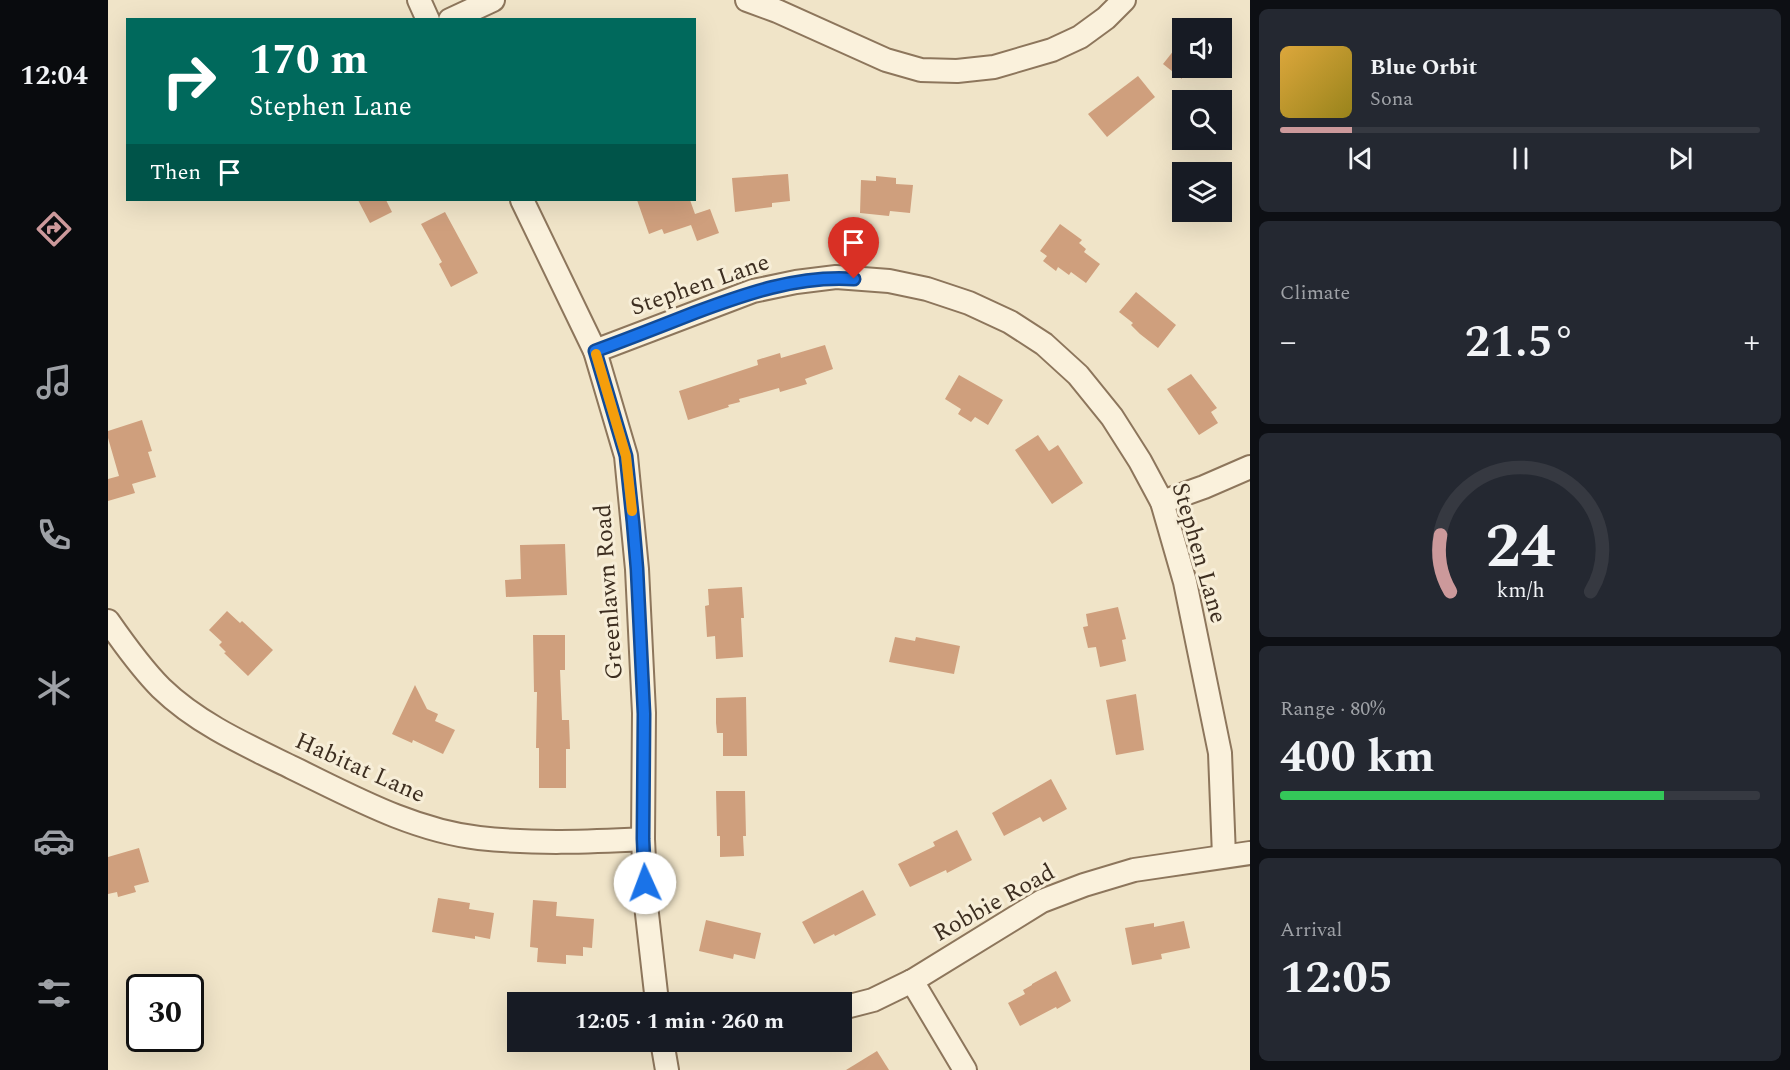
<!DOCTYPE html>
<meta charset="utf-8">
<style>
:root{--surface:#171b24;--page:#242831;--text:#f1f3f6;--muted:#9ea1a6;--line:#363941;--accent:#cc999b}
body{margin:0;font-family:Spectral,serif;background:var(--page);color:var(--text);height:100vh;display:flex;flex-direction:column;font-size:22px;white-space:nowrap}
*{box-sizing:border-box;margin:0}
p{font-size:20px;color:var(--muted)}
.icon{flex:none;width:33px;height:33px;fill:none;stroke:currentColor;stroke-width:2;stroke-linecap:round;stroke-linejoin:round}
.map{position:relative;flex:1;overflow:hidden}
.sheet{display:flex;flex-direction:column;gap:9px;padding:9px;background:#0d0f14;width:540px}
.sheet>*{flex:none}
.top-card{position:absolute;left:18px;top:18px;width:570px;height:183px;border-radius:0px;box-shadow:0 6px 24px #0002;background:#00695c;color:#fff;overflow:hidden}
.controls{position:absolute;left:1064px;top:18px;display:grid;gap:12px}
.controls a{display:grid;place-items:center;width:60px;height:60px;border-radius:0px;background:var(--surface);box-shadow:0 6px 24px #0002;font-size:30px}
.speed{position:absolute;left:18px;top:974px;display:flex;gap:12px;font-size:30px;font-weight:700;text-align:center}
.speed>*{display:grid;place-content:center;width:78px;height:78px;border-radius:50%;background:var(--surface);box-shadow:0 6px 24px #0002;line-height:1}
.speed .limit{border:3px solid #111;border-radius:9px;background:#fff;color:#111}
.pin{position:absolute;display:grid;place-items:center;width:51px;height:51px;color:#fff;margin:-62px -26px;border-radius:50% 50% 50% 0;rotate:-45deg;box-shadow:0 0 6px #0007}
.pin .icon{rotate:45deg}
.me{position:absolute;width:66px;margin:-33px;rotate:358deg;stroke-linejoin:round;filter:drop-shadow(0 0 4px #0008)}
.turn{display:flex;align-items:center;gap:21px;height:126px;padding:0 24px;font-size:27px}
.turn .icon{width:78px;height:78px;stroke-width:2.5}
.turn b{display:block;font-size:42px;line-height:51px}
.then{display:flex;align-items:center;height:57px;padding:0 24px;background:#0003;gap:12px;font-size:22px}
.big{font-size:45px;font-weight:700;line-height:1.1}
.sheet .card{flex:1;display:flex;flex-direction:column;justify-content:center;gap:9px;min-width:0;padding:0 21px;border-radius:9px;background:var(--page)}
.sheet .dial{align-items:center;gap:0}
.dial svg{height:156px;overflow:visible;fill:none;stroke:var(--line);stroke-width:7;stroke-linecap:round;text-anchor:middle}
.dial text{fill:var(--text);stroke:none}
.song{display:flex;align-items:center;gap:18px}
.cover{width:72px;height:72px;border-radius:9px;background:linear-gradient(135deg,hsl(40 70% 55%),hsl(50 70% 35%))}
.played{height:6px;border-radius:3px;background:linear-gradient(90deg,var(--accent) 15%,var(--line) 15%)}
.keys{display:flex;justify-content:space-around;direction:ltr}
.heat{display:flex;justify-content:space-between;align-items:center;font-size:33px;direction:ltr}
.charge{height:9px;border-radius:4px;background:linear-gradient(90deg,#34c759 80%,var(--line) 0)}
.trip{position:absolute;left:399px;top:992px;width:345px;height:60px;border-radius:0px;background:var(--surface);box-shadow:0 6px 24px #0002;font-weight:700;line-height:60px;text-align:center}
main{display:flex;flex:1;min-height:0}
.dock{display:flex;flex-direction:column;width:108px;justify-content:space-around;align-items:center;background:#090b0e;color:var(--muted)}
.dock .icon{width:42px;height:42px}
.dock .current{color:var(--accent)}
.dock b{font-size:27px;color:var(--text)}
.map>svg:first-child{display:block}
.building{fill:#cf9f7d}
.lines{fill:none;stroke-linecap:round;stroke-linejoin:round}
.street-casing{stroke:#8d765c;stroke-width:26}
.street{stroke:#faf1dc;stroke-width:22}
.route-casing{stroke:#114b97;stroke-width:15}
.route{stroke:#1a73e8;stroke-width:10}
.slow{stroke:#f59e0b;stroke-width:10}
.labels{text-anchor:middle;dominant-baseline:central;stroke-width:6;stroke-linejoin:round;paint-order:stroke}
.street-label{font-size:24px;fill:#3d2e20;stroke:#f7eed8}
</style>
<main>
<nav class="dock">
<b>12:04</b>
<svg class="icon current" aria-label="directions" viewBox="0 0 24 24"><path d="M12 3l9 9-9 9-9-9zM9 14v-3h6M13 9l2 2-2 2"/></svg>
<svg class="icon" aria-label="music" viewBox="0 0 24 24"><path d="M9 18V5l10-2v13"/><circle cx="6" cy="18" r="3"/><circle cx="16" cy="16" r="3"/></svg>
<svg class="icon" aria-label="phone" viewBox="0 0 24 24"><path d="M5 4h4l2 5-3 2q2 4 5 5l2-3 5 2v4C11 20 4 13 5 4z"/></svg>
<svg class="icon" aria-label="climate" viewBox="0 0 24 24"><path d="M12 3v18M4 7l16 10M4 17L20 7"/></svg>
<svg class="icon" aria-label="car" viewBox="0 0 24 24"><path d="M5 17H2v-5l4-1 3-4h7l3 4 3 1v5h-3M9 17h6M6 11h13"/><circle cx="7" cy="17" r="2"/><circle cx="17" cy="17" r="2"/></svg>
<svg class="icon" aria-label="filters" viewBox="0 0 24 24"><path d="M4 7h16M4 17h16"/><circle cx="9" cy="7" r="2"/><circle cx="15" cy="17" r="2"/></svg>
</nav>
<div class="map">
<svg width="1142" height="1070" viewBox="0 0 1142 1070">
<rect width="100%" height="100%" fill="#f0e4c8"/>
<g class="building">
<path d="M1074 40V79L1055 64Z"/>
<path d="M1030 76 1047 97 999 137 980 114Z"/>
<path d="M680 174 682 201 664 203V207L627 212 624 178Z"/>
<path d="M768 176 788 178V184L805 185 802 213 782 211 781 216 752 213 753 180 768 181Z"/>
<path d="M250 200H278L284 212 262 223Z"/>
<path d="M529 200H582L587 214 602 209 611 233 589 241 583 225 556 234 554 229 541 234Z"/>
<path d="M337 212 370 273 343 287 331 264 334 262 313 224Z"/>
<path d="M952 224 974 240 971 243 978 249 976 252 992 264 978 283 963 272 961 275 950 267 948 271 935 261 939 256 932 251Z"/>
<path d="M1028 292 1068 325 1050 348 1032 334 1023 325 1025 323 1011 312Z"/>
<path d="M717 345 725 369 697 379 699 384 672 392 671 388 631 399 632 402 620 405 621 407 580 420 571 391 650 365 649 360 672 353 673 358Z"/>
<path d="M1083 374 1109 408 1103 412 1110 423 1091 435 1059 389Z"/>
<path d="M851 375 895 400 880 425 867 417 863 422 850 414 853 409 837 399Z"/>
<path d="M34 420 44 451 40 452 48 477 24 484 27 493 0 501V479L11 476 0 438V431Z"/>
<path d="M930 435 941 451 950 445 975 483 944 504 907 450Z"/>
<path d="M457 544 459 595 398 597 397 580 413 579 412 545Z"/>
<path d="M634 587 636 618H633L635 657 608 659 607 636 599 637 597 606 601 605 600 589Z"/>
<path d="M1010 607 1018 639 1014 640 1018 661 992 667 988 647 980 648 975 627 980 626 978 614Z"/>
<path d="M119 611 132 623 134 621 165 650 140 676 116 653 118 652 111 645 114 642 101 630Z"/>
<path d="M425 635H457V670H452L454 720H461L462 749H458V788H431V748H428L429 692H426Z"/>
<path d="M787 637 807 641 808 637 852 646 846 674 781 662Z"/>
<path d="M307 685 319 709 330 714 327 721 347 730 335 754 305 740 304 743 284 734Z"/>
<path d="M1028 694 1036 750 1008 755 998 700Z"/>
<path d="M638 697 639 756H615V733H609L608 723V698Z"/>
<path d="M943 779 959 809 935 822 932 817 896 836 884 813Z"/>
<path d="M608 791H637L638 836H635L636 856 612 857V836H609Z"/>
<path d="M849 830 864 860 839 873 838 870 802 887 790 864 827 846 825 842Z"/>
<path d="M31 848 41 882 26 886 28 892 10 897 9 892 0 894V857Z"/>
<path d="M755 890 768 915 727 936 726 934 706 944 694 922Z"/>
<path d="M330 898 362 903 361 909 386 913 382 939 367 936V939L324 932Z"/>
<path d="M425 900 449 902 448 916 486 919 484 948 475 947V956L458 955V964L429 962 430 948 422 947Z"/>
<path d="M598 920 653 933 647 959 626 954 625 959 591 951Z"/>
<path d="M1076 921 1082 948 1053 954 1054 959 1024 965 1017 928 1046 923V927Z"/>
<path d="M948 971 963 1001 949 1009 948 1007 912 1026 900 1003 917 994 915 990 924 985V984Z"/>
<path d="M769 1051 781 1070H738Z"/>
</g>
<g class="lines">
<defs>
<g id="street">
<path d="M311 0 320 20"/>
<path d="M639 0 669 11 778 60 813 70 849 71 886 67 944 50 972 37 998 18 1016 0"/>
<path d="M342 20 385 0"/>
<path d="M414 200 487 351 518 456 529 569 536 713 535 839 538 905 549 1002"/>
<path d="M487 351 645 291 688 282 728 277 781 281 819 289 861 303 902 322 936 344 970 375 1004 417 1032 461 1054 502 1077 582 1112 753 1116 856"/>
<path d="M1054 502 1096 487 1142 467"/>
<path d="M0 621C16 644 33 668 53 688 90 724 140 746 185 768 245 797 304 830 371 838 426 844 480 842 535 839"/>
<path d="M804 981 857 1070"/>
<path d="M734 1008 765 1000 804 981 934 901 976 885 1026 870 1142 853"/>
<path d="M554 1041 559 1070"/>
</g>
</defs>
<use href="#street" class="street-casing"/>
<use href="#street" class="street"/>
</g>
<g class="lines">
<defs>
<path id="route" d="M537 883 535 839 536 714 529 569 525 522 518 456 487 351C520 339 553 326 586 313 637 294 690 275 746 279"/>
</defs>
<use href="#route" class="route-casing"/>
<use href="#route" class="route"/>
<path class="slow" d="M488 354 518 456 524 511"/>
</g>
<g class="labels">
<g class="street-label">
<text transform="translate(592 285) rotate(-19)">Stephen Lane</text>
<text transform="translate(1091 553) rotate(74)">Stephen Lane</text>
<text transform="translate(501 592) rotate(-94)">Greenlawn Road</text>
<text transform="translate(252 768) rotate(24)">Habitat Lane</text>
<text transform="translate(886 903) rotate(-29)">Robbie Road</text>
</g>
</g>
</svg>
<div class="controls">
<a><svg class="icon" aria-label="sound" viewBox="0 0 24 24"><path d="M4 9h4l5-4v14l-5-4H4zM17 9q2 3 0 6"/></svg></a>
<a><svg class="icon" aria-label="search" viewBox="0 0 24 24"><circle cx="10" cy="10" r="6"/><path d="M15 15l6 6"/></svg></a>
<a><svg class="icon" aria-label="layers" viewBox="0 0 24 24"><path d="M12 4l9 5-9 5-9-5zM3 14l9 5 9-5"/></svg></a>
</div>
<div class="speed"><div class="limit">30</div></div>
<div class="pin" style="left:746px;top:279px;background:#d93025"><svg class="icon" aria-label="arrive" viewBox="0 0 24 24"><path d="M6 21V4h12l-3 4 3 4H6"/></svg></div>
<svg class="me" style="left:537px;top:883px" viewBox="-20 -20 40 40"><circle r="19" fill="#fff"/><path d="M0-13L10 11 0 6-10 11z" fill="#1a73e8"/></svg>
<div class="trip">12:05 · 1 min · 260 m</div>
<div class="top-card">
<div class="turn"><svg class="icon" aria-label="right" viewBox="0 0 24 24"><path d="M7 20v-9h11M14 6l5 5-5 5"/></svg><div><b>170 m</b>Stephen Lane</div></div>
<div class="then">Then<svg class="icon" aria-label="arrive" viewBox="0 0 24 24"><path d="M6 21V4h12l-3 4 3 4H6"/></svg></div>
</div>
</div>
<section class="sheet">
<div class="card">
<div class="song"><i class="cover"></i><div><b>Blue Orbit</b><p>Sona</p></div></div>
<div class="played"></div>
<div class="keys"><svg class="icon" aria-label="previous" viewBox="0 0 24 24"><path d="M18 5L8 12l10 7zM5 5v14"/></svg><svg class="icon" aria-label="pause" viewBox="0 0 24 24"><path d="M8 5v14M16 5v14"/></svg><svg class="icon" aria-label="next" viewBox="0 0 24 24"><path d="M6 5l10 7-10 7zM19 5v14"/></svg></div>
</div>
<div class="card"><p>Climate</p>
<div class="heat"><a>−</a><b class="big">21.5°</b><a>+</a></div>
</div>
<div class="card dial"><svg viewBox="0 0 100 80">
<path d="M14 69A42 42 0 1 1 86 69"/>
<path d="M14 69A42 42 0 0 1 9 40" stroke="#cc999b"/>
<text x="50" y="56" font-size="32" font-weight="700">24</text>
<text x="50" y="72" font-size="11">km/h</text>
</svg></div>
<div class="card"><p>Range · 80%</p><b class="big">400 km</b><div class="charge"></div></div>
<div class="card"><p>Arrival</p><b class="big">12:05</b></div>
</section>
</main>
